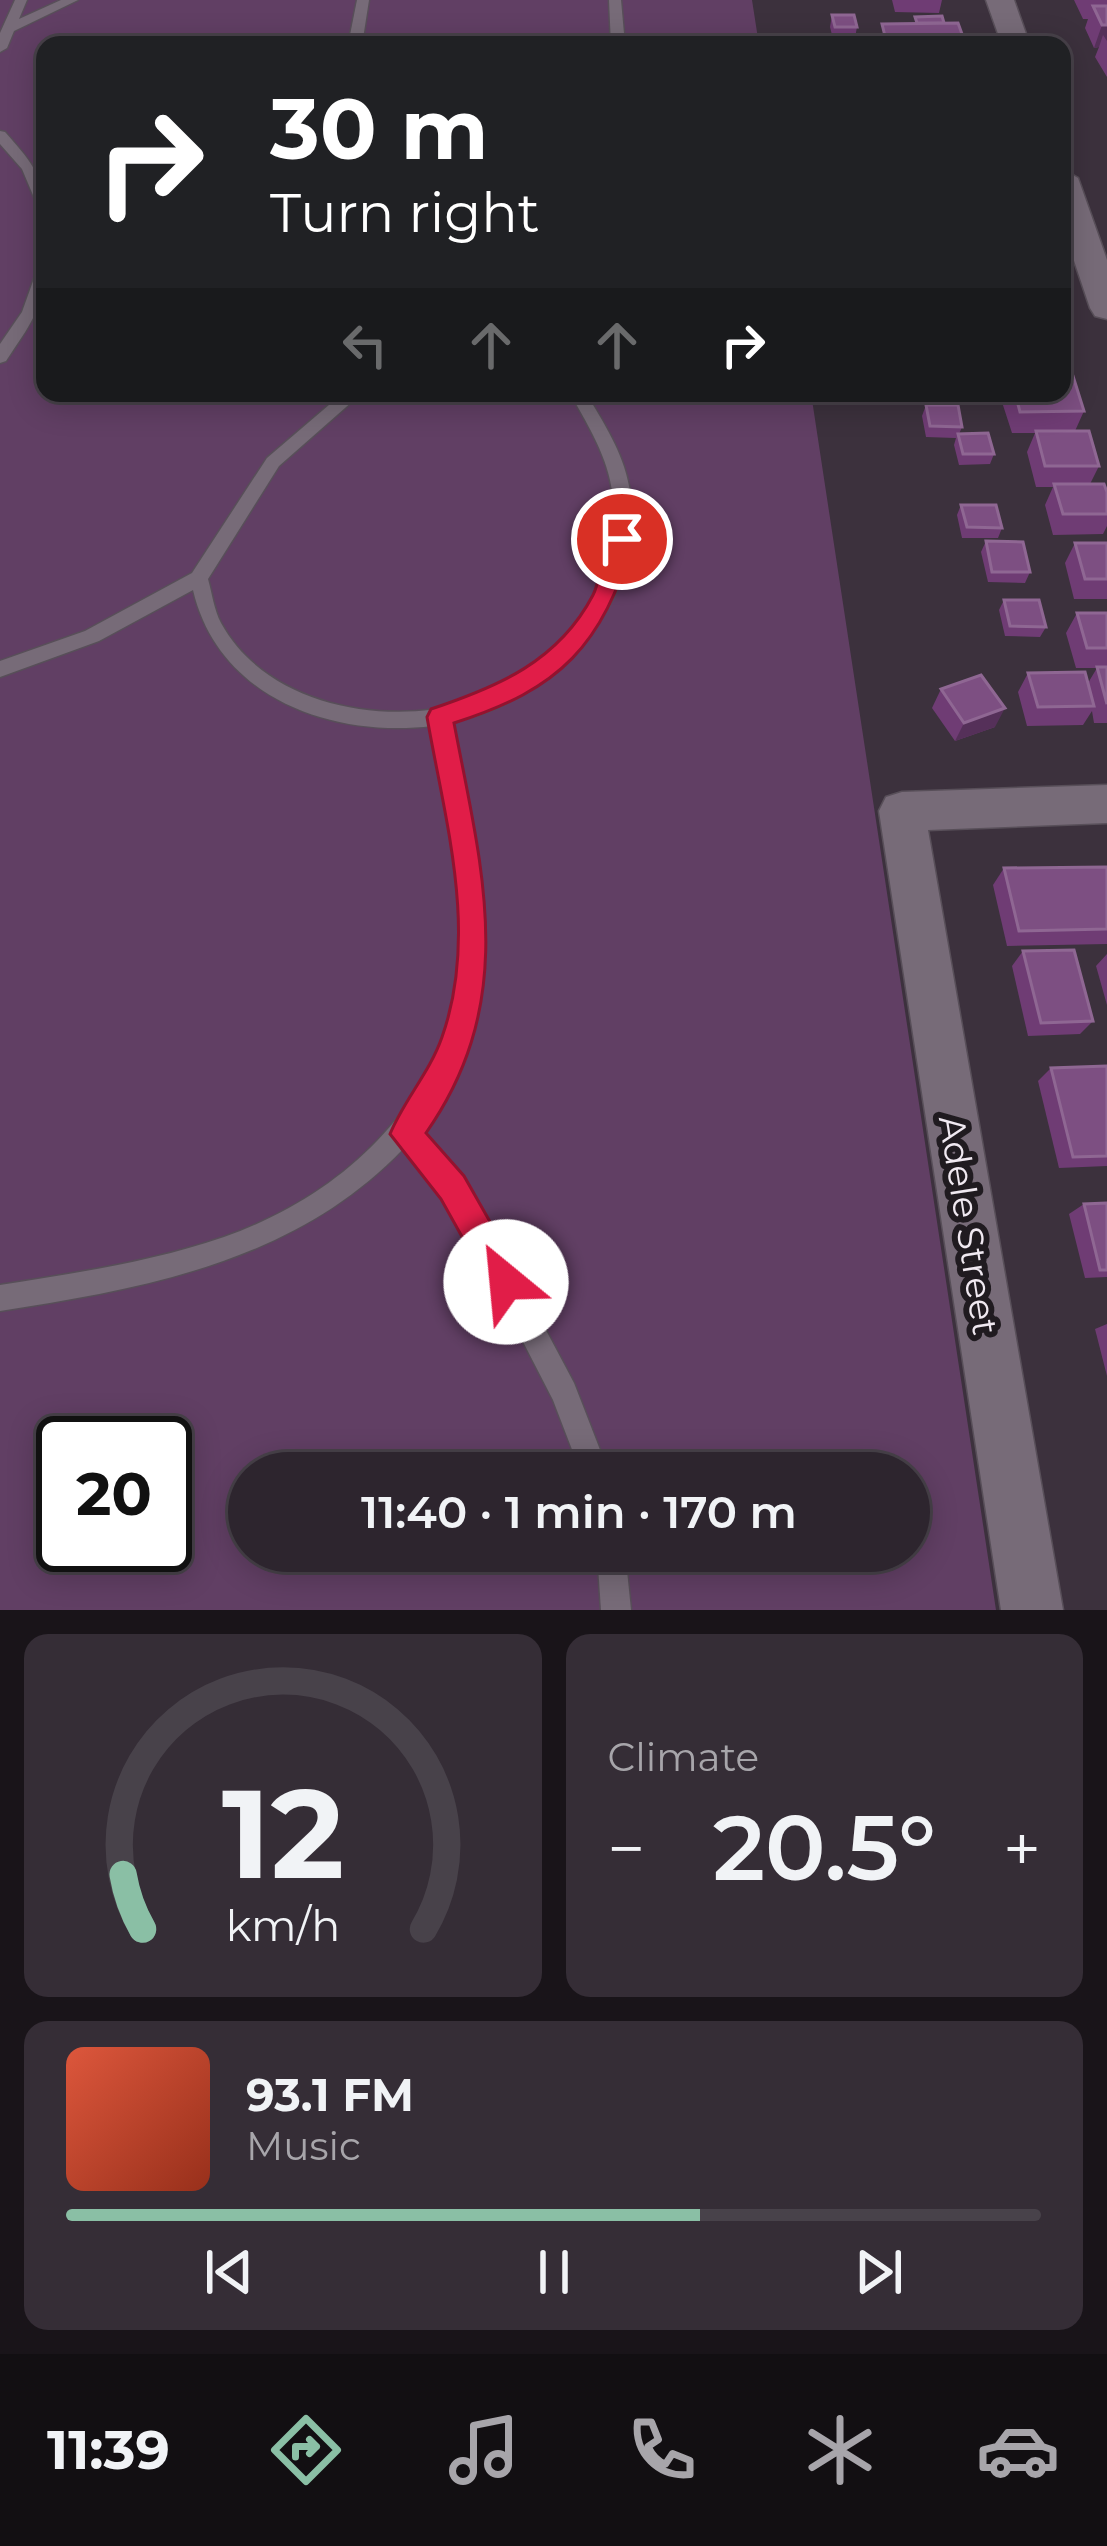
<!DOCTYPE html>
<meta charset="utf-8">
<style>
:root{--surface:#2d252e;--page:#352d36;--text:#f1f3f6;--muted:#a7a5aa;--line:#48424a;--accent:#8abfa5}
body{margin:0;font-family:Montserrat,sans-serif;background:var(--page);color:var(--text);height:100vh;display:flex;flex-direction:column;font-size:45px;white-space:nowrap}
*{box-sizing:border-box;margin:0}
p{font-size:39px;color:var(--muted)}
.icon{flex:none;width:66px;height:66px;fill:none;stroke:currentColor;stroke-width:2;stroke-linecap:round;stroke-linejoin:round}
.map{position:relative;height:1610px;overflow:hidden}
.sheet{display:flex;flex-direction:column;gap:24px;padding:24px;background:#191419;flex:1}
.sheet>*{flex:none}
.guide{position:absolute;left:36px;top:36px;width:1035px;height:366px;border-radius:24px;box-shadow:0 6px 30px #0003,0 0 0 3px var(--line);background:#202124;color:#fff;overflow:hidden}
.speed{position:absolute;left:36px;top:1416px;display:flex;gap:24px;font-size:60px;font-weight:700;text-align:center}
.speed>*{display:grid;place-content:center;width:156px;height:156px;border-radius:50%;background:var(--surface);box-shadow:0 6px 30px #0003,0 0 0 3px var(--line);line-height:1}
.speed .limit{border:6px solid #111;border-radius:18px;background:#fff;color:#111}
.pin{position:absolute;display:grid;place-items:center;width:102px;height:102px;color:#fff;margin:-51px;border:6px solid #fff;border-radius:50%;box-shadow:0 3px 12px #0007}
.me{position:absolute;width:132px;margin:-66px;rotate:332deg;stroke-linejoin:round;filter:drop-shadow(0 0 9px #0008)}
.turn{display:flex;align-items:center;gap:42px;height:252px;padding:0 36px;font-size:54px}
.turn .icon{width:156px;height:156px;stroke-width:2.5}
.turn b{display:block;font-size:84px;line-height:102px}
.lanes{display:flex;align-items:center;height:114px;padding:0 36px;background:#0003;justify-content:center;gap:60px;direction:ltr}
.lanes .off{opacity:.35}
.big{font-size:90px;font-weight:600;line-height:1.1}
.sheet .tile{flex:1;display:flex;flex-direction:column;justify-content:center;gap:18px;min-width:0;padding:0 42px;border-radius:24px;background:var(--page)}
.sheet .dial{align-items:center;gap:0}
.dial svg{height:312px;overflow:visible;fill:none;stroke:var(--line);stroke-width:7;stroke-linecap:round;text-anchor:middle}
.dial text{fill:var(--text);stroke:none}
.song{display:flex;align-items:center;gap:36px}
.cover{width:144px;height:144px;border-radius:18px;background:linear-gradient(135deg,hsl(10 70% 55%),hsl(10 70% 35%))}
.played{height:12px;border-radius:6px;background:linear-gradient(90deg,var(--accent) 65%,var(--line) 65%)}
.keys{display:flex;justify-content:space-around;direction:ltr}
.heat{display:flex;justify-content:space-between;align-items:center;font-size:66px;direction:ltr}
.sheet .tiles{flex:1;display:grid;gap:24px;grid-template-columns:1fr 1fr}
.tile:last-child{grid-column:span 2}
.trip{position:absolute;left:228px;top:1452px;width:702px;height:120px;border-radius:60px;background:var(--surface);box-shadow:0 6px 30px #0003,0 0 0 3px var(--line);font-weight:600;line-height:120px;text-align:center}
.tabs{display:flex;height:192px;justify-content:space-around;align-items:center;background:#120f12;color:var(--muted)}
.tabs .icon{width:84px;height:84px}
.tabs .active{color:var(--accent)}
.tabs b{font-size:54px;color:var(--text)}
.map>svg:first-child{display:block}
.green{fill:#613f64;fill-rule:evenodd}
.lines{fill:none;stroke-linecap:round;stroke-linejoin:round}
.lane-casing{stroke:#584f59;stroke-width:3}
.street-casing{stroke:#584f59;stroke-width:3}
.lane{fill:#776b78;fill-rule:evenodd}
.street{fill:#776b78;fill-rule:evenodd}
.wall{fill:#6f3c74}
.shaded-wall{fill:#553059}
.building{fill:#7d4f82;stroke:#8f6793;stroke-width:3}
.route{fill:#e11d48;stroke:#92132f;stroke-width:3}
.labels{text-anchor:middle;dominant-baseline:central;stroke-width:12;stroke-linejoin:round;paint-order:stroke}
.near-street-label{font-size:36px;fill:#f0e9f1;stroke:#201b20}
</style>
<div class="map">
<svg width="1107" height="1610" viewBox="0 0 1107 1610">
<rect width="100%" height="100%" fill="#3c313d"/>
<path class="green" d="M0 0H752L759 45H45V393H811L996 1610H0ZM63 1443H165V1545H63ZM249 1473H909V1551H249Z"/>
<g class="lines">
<defs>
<g id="lane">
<path d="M15 0H27L19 19 61 0H78L14 31 7 48 0 52V33Z"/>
<path d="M357 0H369L362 45H348Z"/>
<path d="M609 0H621L625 45H611Z"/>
<path d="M0 131 5 132C28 158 45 176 45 212L38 207 22 169 0 144Z"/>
<path d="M45 265C45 308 29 326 6 361L0 363V344L22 312 37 270Z"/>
<path d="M343 393H362L279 466 208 579C212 593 214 610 221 623 266 705 381 726 466 703 557 677 629 580 611 485 605 452 586 422 570 393H586C603 422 623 452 629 486 651 597 556 702 451 722 482 883 521 983 419 1130L462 1178 496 1236 574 1383 609 1473H581L553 1400 478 1254 444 1196 403 1149C296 1261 147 1288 0 1311V1285C75 1273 152 1262 224 1237 360 1189 459 1082 464 934 466 864 444 794 432 726 330 738 218 697 193 590L99 641 0 677V661L85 631 192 573 267 458Z"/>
<path d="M597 1551H625L631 1610H601Z"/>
</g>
<g id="street">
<path d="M986 0H1014L1030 45H1002Z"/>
<path d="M1062 169 1078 178 1107 260V319L1095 316 1090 308 1062 225Z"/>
<path d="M1107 785V823L928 830 1063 1610H1001L879 811 886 797 902 792Z"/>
</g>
</defs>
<use href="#lane" class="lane-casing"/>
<use href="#street" class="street-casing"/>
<use href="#lane" class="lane"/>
<use href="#street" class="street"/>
</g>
<g class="wall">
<path d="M892 0H942L939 13 895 12Z"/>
<path d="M1074 0H1107V77L1095 57 1099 47 1094 48 1085 28 1088 19H1083Z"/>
<path d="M832 15 857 27 855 38 833 39 830 27Z"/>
<path d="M1004 393H1062L1084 411 1075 431 1099 466 1090 484 1107 492V526L1103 534 1053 535 1045 505 1053 487H1036L1027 452 1035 433H1012L1001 399Z"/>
<path d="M926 405 962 427 959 434 994 454 990 464 959 465 954 445 956 438 926 437 922 416Z"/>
<path d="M961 505 1002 528 998 538H962L957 515Z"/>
<path d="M986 541 1030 572 1025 583 988 582 981 552Z"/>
<path d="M1075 543H1107V599H1074L1065 563Z"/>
<path d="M1004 600 1046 627 1040 637 1005 636 999 610Z"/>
<path d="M1077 613H1107V723H1094L1092 711 1083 725 1027 726 1018 692 1028 673 1088 683 1097 668H1076L1066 633Z"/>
<path d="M941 689 995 727 955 741 932 708Z"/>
<path d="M1107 867V944L1007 946 993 885 1004 868Z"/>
<path d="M1023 951 1093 1021 1080 1034 1028 1036 1012 966Z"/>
<path d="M1107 954V1005L1096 966Z"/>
<path d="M1107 1066V1166L1059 1168 1038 1081 1051 1068Z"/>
<path d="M1107 1203V1277L1085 1278 1069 1214 1084 1204Z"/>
<path d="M1107 1324V1376L1095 1329Z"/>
</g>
<g class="shaded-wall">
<path d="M1102 25H1107V41L1103 35 1099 47 1094 48Z"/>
<path d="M1005 708 995 727 955 741 964 723Z"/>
</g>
<g class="building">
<path d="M1093 6H1107V25H1102Z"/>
<path d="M832 15H854L857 27H835Z"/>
<path d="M942 16 944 23H917L915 17Z"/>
<path d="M958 23 966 45H870L867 36H885L882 24Z"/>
<path d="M1062 376H1073L1084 411 1020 412 1015 393H1062Z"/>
<path d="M926 405H958L962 427 930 426Z"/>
<path d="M1036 431H1089L1099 466H1045Z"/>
<path d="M988 433 994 454H963L958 434Z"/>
<path d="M1054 484H1104L1107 492V514H1063Z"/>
<path d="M961 505H996L1002 528 967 527Z"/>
<path d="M986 541 1023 542 1030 572H992Z"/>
<path d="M1075 543H1107V579H1085Z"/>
<path d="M1004 600H1039L1046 627 1010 626Z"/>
<path d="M1077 613H1107V648H1087Z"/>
<path d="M1097 667H1107V704Z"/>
<path d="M1085 672 1094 706 1038 707 1028 673Z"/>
<path d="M981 675 1005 708 964 723 941 689Z"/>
<path d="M1107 867V929L1019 931 1004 868Z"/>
<path d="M1074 950 1093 1021 1041 1023 1023 951Z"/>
<path d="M1107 1066V1156L1073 1157 1051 1068Z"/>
<path d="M1107 1203V1270H1100L1084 1204Z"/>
</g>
<path class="route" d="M622 530 634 539C602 646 561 689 454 723 482 870 520 999 426 1133L464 1176 518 1271 523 1282 518 1294 506 1299 494 1294 441 1199 390 1134C404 1100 430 1072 442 1037 479 933 445 821 427 717L431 709C497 687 558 662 593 595 603 576 601 538 622 530Z"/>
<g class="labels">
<g class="near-street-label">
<text transform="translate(969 1225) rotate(81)">Adele Street</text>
</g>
</g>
</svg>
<div class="speed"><div class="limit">20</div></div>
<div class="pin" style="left:622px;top:539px;background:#d93025"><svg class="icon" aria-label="arrive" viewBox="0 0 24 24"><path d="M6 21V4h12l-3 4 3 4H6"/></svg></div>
<svg class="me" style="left:506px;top:1282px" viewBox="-20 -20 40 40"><circle r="19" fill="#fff"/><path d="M0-13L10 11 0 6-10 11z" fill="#e11d48"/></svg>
<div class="trip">11:40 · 1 min · 170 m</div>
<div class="guide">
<div class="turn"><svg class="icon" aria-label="right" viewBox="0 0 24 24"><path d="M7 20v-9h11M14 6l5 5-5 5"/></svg><div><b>30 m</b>Turn right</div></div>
<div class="lanes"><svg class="icon off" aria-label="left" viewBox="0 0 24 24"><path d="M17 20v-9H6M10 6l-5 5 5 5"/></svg><svg class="icon off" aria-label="ahead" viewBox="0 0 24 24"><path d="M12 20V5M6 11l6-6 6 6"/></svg><svg class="icon off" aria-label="ahead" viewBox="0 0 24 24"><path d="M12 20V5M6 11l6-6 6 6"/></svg><svg class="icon" aria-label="right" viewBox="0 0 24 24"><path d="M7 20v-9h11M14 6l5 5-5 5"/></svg></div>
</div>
</div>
<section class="sheet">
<div class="tiles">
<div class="tile dial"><svg viewBox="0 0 100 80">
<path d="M14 69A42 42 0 1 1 86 69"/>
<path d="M14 69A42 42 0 0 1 9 55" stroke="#8abfa5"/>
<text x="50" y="56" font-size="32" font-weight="700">12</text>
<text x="50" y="72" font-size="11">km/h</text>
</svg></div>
<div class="tile"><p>Climate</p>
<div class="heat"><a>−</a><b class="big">20.5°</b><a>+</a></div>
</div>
<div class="tile">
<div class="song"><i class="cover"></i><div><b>93.1 FM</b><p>Music</p></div></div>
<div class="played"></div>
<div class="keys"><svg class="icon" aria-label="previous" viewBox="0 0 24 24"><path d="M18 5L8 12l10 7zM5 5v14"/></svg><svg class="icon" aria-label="pause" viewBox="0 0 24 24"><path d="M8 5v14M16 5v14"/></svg><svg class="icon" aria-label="next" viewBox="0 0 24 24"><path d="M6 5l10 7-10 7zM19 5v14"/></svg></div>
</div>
</div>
</section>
<nav class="tabs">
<b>11:39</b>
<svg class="icon active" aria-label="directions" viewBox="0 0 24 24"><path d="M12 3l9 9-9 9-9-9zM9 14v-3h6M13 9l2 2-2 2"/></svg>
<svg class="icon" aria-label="music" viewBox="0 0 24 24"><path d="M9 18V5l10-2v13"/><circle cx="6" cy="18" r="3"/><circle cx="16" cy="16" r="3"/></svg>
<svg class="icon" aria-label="phone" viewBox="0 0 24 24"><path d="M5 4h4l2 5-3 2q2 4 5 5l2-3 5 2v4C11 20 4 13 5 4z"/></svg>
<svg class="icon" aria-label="climate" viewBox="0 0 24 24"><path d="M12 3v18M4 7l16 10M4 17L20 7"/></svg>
<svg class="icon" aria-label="car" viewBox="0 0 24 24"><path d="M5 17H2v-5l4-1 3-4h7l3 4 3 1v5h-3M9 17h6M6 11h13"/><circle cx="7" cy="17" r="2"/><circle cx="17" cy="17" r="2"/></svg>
</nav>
